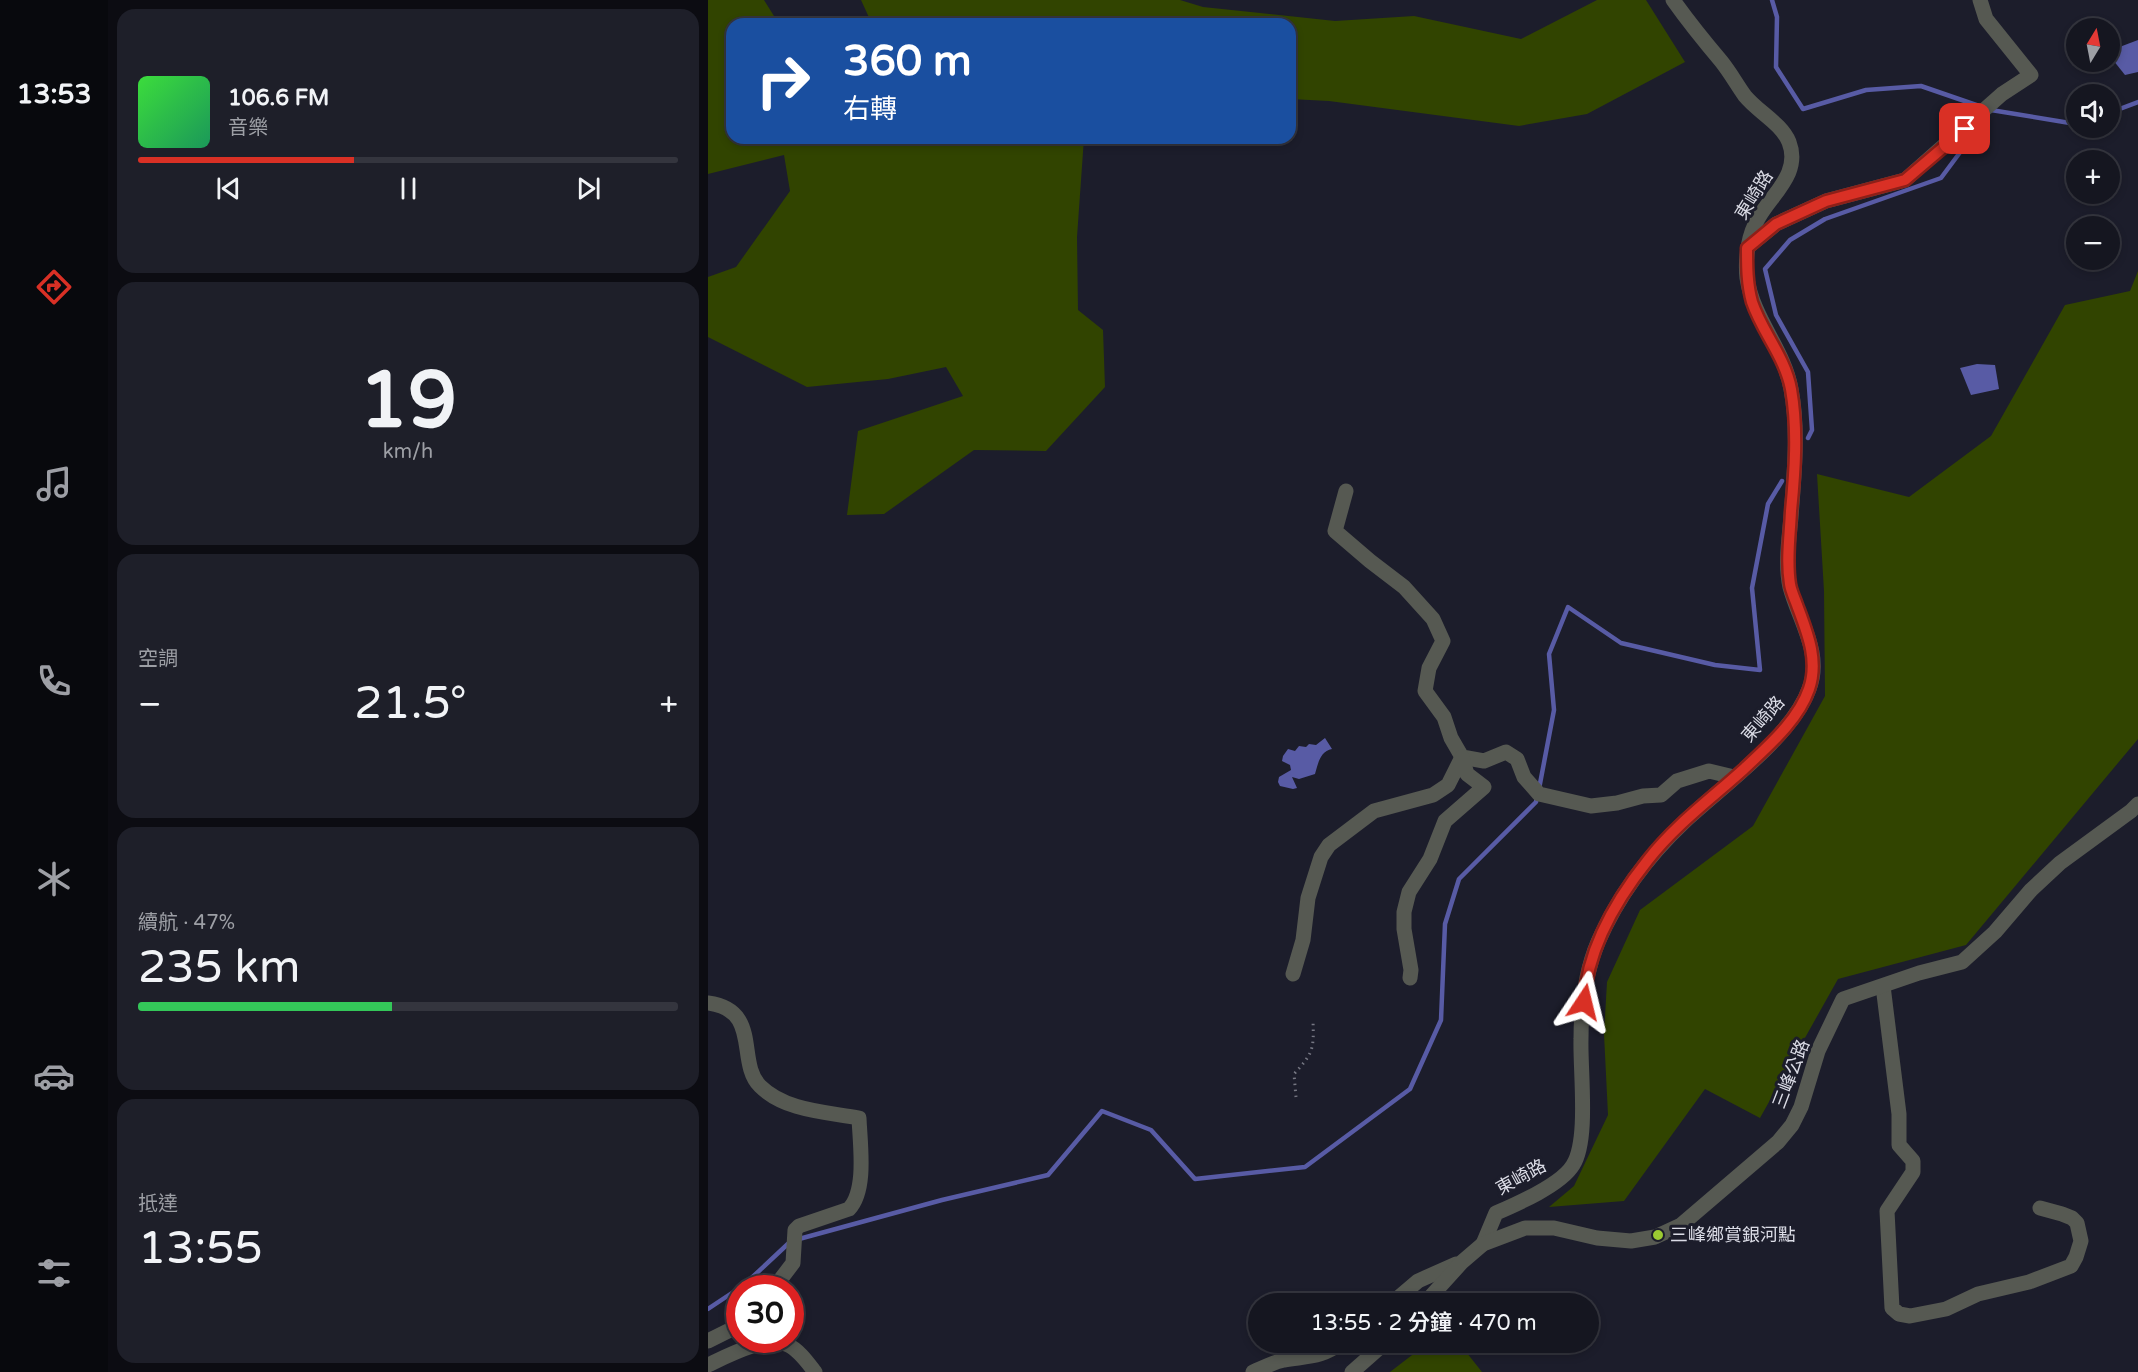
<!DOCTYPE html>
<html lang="zh-TW">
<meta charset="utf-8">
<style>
:root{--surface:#151620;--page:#1e1f29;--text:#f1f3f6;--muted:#9d9fa5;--line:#34353e;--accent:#d93025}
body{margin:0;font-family:"Varela Round","Noto Sans TC",sans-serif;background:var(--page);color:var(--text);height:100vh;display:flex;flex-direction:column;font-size:22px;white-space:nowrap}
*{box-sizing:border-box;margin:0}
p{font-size:20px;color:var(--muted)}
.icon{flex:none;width:33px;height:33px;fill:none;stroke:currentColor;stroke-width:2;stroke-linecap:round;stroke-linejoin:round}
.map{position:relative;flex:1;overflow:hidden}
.side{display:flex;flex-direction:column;gap:9px;padding:9px;background:#0c0c12;width:600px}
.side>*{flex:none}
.banner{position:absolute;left:18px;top:18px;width:570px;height:126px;border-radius:18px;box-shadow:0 3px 9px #0003,0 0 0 2px var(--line);background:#1a4fa0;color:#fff;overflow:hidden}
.needle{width:39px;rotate:10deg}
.tools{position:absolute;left:1358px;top:18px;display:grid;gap:12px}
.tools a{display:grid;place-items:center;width:54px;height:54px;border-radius:50%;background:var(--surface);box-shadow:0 3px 9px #0003,0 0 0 2px var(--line);font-size:30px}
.speed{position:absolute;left:18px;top:1275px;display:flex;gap:12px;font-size:30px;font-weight:700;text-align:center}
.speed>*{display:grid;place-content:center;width:78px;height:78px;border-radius:50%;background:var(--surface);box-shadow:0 3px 9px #0003,0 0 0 2px var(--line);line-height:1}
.speed .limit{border:9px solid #d22;background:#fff;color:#111}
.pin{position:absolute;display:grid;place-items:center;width:51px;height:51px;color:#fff;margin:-26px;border-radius:12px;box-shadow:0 3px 9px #0006}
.me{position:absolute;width:66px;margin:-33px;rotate:10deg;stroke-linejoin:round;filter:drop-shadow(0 0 4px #0008)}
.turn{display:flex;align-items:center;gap:21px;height:126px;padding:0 18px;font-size:27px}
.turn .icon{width:78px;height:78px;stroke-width:2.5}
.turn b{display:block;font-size:42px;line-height:51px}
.big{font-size:45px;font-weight:600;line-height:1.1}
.side .tile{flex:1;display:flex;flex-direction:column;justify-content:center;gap:9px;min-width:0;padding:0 21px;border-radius:18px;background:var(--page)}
.side .dial{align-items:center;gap:0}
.dial b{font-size:78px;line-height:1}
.song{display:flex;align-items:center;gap:18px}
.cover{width:72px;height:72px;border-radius:9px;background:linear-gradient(135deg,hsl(120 70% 55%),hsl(150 70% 35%))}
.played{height:6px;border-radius:3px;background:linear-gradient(90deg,var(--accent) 40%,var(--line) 40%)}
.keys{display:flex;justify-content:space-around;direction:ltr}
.heat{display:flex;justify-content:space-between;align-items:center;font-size:33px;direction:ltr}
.charge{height:9px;border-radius:4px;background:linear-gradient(90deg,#34c759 47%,var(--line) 0)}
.trip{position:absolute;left:540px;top:1293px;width:351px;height:60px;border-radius:30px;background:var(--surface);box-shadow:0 3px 9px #0003,0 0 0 2px var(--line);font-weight:600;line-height:60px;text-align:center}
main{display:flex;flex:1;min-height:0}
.tab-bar{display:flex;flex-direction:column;width:108px;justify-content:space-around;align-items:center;background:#08090d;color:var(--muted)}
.tab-bar .icon{width:42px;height:42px}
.tab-bar .current{color:var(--accent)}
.tab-bar b{font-size:27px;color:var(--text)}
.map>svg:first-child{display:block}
.green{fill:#314400}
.water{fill:#585ba5}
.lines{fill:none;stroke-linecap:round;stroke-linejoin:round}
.stream{stroke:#585ba5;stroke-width:4.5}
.path{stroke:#767783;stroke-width:3;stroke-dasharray:1.5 4.5;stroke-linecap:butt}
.minor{stroke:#565952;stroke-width:15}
.route-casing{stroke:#8d1f18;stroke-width:15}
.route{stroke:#d93025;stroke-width:10}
.poi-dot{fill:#9cca32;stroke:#1c1d2b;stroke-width:2}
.labels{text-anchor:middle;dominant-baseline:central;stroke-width:6;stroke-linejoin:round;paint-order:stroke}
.street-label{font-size:18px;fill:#dbdce6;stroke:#1c1d2b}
.poi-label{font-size:18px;fill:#dbdce6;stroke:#1c1d2b;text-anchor:start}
</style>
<main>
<nav class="tab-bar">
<b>13:53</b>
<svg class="icon current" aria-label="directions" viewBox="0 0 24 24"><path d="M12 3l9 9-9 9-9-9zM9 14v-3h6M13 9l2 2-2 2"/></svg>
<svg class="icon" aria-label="music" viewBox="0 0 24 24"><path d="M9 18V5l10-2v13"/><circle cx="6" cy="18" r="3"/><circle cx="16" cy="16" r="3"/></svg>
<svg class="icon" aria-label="phone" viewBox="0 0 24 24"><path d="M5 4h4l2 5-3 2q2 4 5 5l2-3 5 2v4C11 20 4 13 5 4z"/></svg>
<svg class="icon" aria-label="climate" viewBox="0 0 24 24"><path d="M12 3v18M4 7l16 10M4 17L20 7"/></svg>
<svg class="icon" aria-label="car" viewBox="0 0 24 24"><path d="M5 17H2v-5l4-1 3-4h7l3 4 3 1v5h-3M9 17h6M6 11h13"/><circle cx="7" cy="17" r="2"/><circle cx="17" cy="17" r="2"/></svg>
<svg class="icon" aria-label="filters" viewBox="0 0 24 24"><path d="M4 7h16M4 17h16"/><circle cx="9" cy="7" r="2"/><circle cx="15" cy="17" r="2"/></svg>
</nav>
<section class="side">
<div class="tile">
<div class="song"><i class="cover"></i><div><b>106.6 FM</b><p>音樂</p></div></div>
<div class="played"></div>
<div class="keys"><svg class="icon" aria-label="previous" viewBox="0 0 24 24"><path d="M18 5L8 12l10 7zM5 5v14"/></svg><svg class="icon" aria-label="pause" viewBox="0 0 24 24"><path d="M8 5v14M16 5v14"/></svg><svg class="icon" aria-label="next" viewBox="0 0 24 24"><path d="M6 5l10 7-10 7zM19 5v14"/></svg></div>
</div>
<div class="tile dial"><b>19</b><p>km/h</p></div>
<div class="tile"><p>空調</p>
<div class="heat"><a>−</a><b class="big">21.5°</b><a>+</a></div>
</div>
<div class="tile"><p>續航 · 47%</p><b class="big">235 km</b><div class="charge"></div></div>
<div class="tile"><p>抵達</p><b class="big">13:55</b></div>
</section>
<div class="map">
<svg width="1430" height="1372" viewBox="0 0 1430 1372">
<rect width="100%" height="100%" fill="#1c1d2b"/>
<g class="green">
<path d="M0 0H56L71 24H24V138H376L369 237 370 310 395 330 397 387 338 451 266 450 176 514 139 515 150 431 255 396 238 367 180 379 99 387 0 337V277L28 267 82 191 76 155 0 174Z"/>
<path d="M153 0H472L495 7 627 21 706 16 813 39 889 0H938L977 62 879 114 811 126 621 101 582 99V24H164Z"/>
<path d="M1430 271V739L1258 945 1130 979 1052 1118 997 1089 916 1201 841 1207 866 1186 900 1115 896 1034 899 982 932 910 1045 826 1117 696 1116 591 1109 474 1201 497 1283 436 1357 305 1422 291Z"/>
<path d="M721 1342 751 1343 774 1372H682Z"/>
</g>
<g class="water">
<path d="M1430 40V72L1417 75 1401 55V51Z"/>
<path d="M1269 364 1287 365 1291 389 1263 395 1252 368Z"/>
<path d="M617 738 624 749C612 751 610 764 607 774L591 779 584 777 589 788 585 789 572 786 570 782 571 777 583 770 582 765 574 761 575 756 580 749 587 751 591 746 598 747 601 744 608 745Z"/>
</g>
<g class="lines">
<g class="stream">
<path d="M1064 0 1069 17 1068 67 1095 109 1158 90 1213 86 1274 107"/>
<path d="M1283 110 1368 124"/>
<path d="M1401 113 1430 102"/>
<path d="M1100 438 1104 430 1100 372 1068 315 1057 269 1082 240 1117 219 1233 178 1279 116"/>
<path d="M831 789 846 710 841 654 860 607 913 643 1007 665 1052 670 1044 588 1060 504 1074 481"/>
<path d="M91 1239 234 1200 340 1175 394 1111 443 1130 487 1179 597 1167 702 1089 733 1020 737 924 751 879 828 802 829 797"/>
<path d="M0 1309 36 1285 83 1241"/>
</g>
<path class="path" d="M588 1097 586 1074C605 1053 606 1050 605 1021"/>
<g class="minor">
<path d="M1040 247 1068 224 1118 201 1197 180 1294 94 1323 75 1278 19 1272 0"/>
<path d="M638 491 627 531 662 561 696 587 725 619 735 641 721 668 717 691 736 717 743 738 754 757 776 761 798 752 809 759 816 777 831 794 883 806 909 803 935 796 953 795 969 781 1001 771 1026 777"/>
<path d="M585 974 595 940 600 898 613 857 621 845 666 811 725 795 740 785 754 757 759 774 776 787 737 821 722 859 701 892 696 912V929L703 970 702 978"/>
<path d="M1175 986 1191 1114V1145L1205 1161V1172L1179 1211 1184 1308 1191 1314 1202 1316 1238 1309 1270 1294 1321 1282 1363 1266 1368 1257 1373 1241 1369 1223 1364 1218 1354 1214 1332 1208"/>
<path d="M0 1003C54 1010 28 1062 52 1086 77 1111 119 1112 151 1118 152 1144 159 1190 141 1209L91 1226 87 1230 85 1263 66 1288"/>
<path d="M775 1244 788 1213C809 1204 853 1185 865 1165 881 1140 872 1071 873 1039 873 1006 877 973 890 942 910 896 940 856 976 822 1013 787 1084 737 1101 689 1115 653 1091 621 1082 587 1077 565 1081 539 1083 517 1086 475 1091 431 1083 389 1076 349 1045 319 1039 278 1037 258 1040 234 1051 217 1065 193 1093 173 1081 142 1073 123 1050 112 1037 96 1029 85 1022 72 1013 61 996 41 980 21 965 0"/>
<path d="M683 1304 710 1281 748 1264"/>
<path d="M716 1304 754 1262 775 1244 817 1228H846L889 1238 923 1241 947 1237 973 1225 1070 1142 1084 1125 1093 1107 1110 1051 1135 999 1211 973 1254 962 1287 932 1323 890 1352 863 1423 811 1430 804"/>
<path d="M0 1341 32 1325"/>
<path d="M0 1365C19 1356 60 1334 80 1345 91 1350 100 1363 107 1372"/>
<path d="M545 1372C555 1368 566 1362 576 1360 600 1356 614 1358 634 1342"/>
<path d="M644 1372 678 1342"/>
</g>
</g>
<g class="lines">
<defs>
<path id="route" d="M876 1002C879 950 908 900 940 860 967 825 1004 798 1036 769 1060 746 1090 721 1101 689 1111 660 1099 632 1089 605 1087 599 1083 591 1082 584 1078 560 1082 535 1083 511 1087 471 1090 429 1083 389 1077 357 1054 332 1044 302 1039 284 1039 266 1039 248L1068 224 1118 201 1197 180 1257 129"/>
</defs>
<use href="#route" class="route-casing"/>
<use href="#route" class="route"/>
</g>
<circle class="poi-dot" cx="950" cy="1235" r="6"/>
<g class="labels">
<g class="street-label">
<text transform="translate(1046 195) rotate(-58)">東崎路</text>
<text transform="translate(1055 719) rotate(-49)">東崎路</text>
<text transform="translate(1083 1074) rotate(-69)">三峰公路</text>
<text transform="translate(813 1177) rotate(-29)">東崎路</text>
</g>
<g class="poi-label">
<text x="962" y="1235">三峰鄉賞銀河點</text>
</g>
</g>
</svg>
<div class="tools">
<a><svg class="needle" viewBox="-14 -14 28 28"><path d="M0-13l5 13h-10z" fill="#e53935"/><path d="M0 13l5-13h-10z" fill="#9d9fa5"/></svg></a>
<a><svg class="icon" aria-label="sound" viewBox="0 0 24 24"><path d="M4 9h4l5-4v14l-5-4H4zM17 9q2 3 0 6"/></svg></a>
<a>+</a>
<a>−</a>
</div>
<div class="speed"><div class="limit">30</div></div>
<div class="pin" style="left:1257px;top:129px;background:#d93025"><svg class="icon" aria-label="arrive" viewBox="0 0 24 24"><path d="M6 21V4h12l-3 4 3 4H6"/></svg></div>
<svg class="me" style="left:876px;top:1002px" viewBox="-20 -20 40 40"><path d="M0-17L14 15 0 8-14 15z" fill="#d93025" stroke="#fff" stroke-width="4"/></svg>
<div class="trip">13:55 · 2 分鐘 · 470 m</div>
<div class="banner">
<div class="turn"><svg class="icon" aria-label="right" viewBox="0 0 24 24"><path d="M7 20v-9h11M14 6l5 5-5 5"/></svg><div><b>360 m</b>右轉</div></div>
</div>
</div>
</main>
